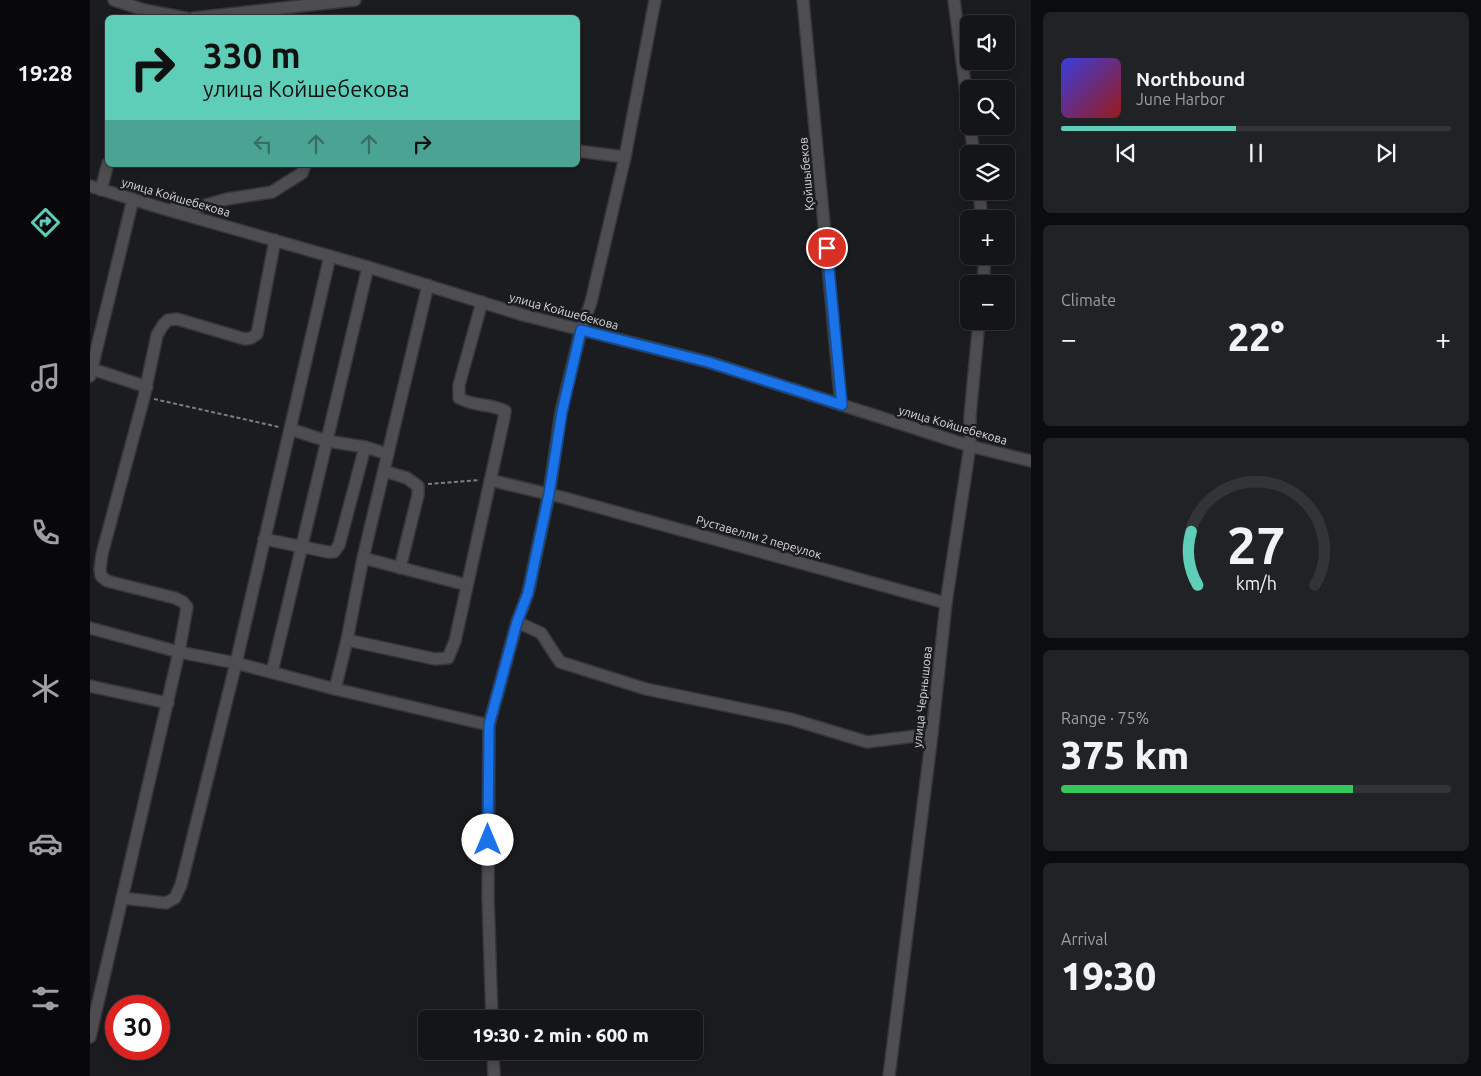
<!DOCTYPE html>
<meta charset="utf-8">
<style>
:root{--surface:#141518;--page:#212225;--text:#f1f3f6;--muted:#9d9fa2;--line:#333437;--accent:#5eceb8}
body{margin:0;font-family:Ubuntu,sans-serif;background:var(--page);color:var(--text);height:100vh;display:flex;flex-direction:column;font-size:19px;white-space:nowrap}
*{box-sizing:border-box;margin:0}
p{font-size:16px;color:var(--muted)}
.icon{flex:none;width:28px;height:28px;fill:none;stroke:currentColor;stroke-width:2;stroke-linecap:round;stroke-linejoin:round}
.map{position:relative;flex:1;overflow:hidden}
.sheet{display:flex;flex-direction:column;gap:12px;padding:12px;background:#0b0c0d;width:450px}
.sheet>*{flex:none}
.banner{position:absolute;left:15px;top:15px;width:475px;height:152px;border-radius:8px;box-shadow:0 2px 12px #0003,0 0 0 1px var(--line);background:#5eceb8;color:#111;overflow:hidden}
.buttons{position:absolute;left:870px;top:15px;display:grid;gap:10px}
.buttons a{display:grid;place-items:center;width:55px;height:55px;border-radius:8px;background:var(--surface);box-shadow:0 2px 12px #0003,0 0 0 1px var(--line);font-size:25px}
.speed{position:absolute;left:15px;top:995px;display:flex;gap:10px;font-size:25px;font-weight:700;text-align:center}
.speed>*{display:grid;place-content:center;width:65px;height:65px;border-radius:50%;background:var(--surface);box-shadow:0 2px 12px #0003,0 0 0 1px var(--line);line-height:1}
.speed .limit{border:8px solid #d22;background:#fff;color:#111}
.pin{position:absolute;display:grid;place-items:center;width:42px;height:42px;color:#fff;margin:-21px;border:2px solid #fff;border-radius:50%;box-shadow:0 1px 5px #0007}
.me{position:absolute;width:55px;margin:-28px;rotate:0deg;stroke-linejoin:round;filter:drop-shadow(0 0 4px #0008)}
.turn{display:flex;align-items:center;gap:18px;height:105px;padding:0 15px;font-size:22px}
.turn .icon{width:65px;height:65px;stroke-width:2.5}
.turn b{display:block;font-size:35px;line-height:42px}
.lanes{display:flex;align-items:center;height:48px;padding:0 15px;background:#0003;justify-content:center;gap:25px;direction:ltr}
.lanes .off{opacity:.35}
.big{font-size:38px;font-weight:800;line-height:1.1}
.sheet .tile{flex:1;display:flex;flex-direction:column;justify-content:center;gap:8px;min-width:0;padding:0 18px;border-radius:8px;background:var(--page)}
.sheet .dial{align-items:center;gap:0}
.dial svg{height:130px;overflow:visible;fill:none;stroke:var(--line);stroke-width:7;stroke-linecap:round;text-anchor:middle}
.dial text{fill:var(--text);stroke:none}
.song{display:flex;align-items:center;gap:15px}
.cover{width:60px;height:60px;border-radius:8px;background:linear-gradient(135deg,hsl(240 70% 55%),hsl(0 70% 35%))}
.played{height:5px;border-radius:2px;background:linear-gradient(90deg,var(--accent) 45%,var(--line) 45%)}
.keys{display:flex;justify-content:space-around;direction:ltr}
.heat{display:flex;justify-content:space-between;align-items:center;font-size:28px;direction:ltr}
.charge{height:8px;border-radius:4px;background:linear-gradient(90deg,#34c759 75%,var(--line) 0)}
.trip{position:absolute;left:328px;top:1010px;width:285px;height:50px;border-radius:8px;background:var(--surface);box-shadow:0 2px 12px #0003,0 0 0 1px var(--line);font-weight:800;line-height:50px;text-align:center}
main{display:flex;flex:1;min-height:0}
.tab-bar{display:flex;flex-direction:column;width:90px;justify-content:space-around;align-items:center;background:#08080a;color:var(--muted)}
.tab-bar .icon{width:35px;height:35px}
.tab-bar .current{color:var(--accent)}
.tab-bar b{font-size:22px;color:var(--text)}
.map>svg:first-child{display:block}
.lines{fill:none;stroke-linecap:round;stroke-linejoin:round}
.minor-casing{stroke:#36373a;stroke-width:14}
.path{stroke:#7d7e82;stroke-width:2;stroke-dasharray:4 2.5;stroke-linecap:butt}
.minor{stroke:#4e4d4f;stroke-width:11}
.route-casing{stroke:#114b97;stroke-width:12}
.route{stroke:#1a73e8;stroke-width:9}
.labels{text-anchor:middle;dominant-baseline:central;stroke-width:5;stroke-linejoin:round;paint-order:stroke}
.street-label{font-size:12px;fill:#d9dadd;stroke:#1b1c20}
</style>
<main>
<nav class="tab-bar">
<b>19:28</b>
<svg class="icon current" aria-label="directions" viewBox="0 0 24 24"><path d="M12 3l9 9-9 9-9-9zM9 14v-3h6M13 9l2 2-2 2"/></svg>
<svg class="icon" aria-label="music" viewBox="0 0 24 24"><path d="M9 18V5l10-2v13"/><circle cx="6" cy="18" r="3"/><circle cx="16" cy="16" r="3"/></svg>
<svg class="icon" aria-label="phone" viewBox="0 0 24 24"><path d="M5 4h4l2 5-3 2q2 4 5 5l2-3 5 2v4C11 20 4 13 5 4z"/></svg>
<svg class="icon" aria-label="climate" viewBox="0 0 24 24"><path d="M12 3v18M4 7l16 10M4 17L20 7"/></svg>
<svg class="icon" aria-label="car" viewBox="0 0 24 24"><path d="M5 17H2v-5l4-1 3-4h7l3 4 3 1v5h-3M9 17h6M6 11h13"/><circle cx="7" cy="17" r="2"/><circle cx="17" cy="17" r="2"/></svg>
<svg class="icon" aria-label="filters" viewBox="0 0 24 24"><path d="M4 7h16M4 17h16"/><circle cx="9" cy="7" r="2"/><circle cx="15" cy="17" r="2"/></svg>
</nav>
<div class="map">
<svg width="941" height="1076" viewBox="0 0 941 1076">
<rect width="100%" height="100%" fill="#1b1c20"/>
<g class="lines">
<defs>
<g id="minor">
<path d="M24 0 54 10 96 18"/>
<path d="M713 0 751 405"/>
<path d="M864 0 879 115"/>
<path d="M103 18 265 0"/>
<path d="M880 126 884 154"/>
<path d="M488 151 535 157"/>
<path d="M0 186 71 208 278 267 433 315 618 362 880 446 941 461"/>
<path d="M11 190 18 163"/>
<path d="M889 191 892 219"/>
<path d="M84 208 109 207 137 199 182 192 212 173 215 165"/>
<path d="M893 284 895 256"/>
<path d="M2 369 57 387"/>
<path d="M0 376 43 199"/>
<path d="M275 447 298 454"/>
<path d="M294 471 317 478 328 486V495L310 568"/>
<path d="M400 480 475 498 856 603"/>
<path d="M174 539 238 552H244L249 545 275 447 237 441 200 429"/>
<path d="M273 558 377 585"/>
<path d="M427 622 451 633 470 662 556 689 701 719 777 742 842 734"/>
<path d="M0 628 89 652 146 663 245 689 399 725"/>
<path d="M257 640 345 659 358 658 365 641 414 418 415 411C399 403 385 407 369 398V385L392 302"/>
<path d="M182 672 278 267"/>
<path d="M0 686 78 703"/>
<path d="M245 689 257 640 273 558 338 285"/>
<path d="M32 898 76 903 85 898 91 885 146 663 240 256"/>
<path d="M402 1019 398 897 399 725 427 622 438 593 459 494 471 412 491 330 501 302 535 157 565 0"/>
<path d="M0 1037 89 652 97 607 93 602 85 598 17 581 11 576 10 569 12 554 54 397 67 335 73 325 78 320 87 319 155 339 161 338 167 334 185 240"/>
<path d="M403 1051 404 1076"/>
<path d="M799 1076 842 734 856 603 880 446V416L889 321"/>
</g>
</defs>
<use href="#minor" class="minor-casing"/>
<g class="path">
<path d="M64 399 189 427"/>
<path d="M338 484 390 480"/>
</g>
<use href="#minor" class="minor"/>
</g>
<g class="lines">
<defs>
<path id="route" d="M398 840 399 725 427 622 438 593 459 494 472 412 491 330 618 362 752 405 737 248"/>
</defs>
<use href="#route" class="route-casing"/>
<use href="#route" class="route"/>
</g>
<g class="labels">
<g class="street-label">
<text transform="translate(716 174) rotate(-95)">Қойшыбеков</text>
<text transform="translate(86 197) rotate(16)">улица Койшебекова</text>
<text transform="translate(474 311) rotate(15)">улица Койшебекова</text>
<text transform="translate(863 425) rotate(16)">улица Койшебекова</text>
<text transform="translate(669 537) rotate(16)">Руставелли 2 переулок</text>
<text transform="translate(832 697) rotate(-84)">улица Чернышова</text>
</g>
</g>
</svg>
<div class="buttons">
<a><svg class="icon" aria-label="sound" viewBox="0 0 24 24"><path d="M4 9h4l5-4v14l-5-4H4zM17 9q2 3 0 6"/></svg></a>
<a><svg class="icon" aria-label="search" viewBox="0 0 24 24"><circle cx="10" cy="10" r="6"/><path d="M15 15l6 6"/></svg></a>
<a><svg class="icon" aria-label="layers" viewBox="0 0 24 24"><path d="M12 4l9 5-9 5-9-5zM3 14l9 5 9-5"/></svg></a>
<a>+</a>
<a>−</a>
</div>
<div class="speed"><div class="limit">30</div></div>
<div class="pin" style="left:737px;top:248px;background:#d93025"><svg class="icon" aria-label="arrive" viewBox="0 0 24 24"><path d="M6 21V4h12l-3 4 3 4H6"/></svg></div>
<svg class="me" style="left:398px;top:840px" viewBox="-20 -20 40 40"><circle r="19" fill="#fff"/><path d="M0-13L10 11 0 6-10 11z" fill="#1a73e8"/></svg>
<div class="trip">19:30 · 2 min · 600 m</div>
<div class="banner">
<div class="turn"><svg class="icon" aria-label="right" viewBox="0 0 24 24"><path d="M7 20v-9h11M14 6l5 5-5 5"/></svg><div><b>330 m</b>улица Койшебекова</div></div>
<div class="lanes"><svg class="icon off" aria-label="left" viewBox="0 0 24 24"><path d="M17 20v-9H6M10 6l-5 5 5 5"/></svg><svg class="icon off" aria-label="ahead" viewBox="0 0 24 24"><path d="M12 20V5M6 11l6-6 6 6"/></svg><svg class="icon off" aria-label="ahead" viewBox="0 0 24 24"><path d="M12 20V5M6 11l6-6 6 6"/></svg><svg class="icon" aria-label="right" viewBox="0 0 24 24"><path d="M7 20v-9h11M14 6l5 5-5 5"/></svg></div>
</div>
</div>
<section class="sheet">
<div class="tile">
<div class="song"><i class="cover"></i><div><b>Northbound</b><p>June Harbor</p></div></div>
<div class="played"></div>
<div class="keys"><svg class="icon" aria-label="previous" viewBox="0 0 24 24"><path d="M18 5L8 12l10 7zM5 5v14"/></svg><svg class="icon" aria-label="pause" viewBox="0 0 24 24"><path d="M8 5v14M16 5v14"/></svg><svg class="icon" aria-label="next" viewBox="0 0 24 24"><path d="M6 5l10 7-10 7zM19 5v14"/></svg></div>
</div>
<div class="tile"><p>Climate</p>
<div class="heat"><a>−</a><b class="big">22°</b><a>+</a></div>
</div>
<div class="tile dial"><svg viewBox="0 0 100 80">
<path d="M14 69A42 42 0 1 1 86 69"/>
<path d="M14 69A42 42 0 0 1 10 36" stroke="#5eceb8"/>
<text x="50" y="56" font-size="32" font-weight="700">27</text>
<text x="50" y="72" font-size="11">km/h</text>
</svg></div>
<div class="tile"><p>Range · 75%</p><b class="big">375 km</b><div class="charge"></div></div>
<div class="tile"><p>Arrival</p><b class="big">19:30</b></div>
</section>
</main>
